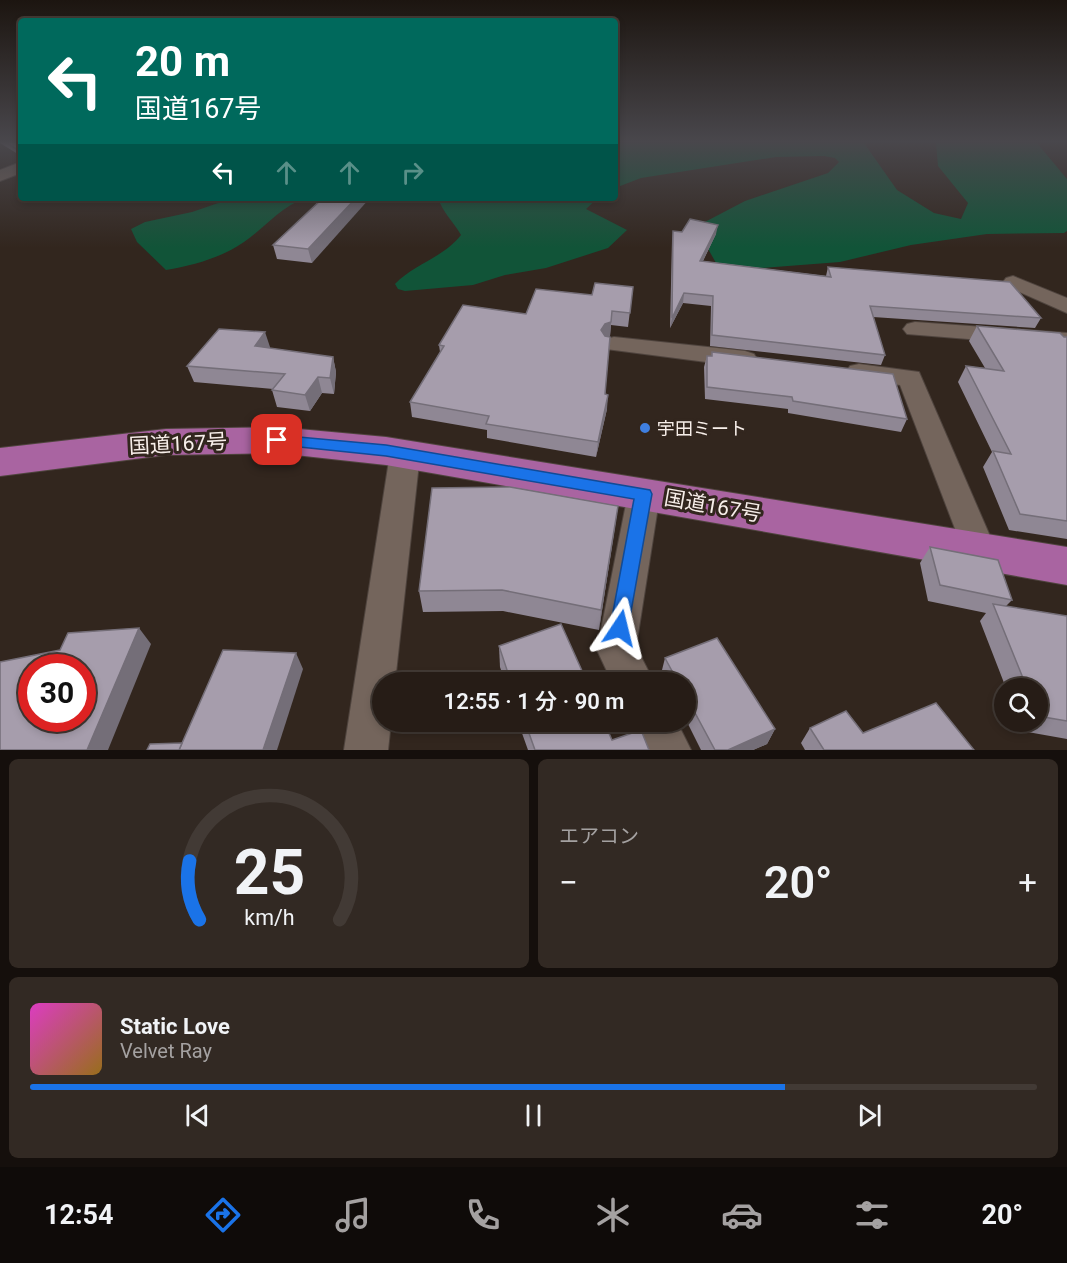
<!DOCTYPE html>
<html lang="ja">
<meta charset="utf-8">
<style>
:root{--surface:#261c16;--page:#322923;--text:#f1f3f6;--muted:#a4a1a1;--line:#423a35;--accent:#1a73e8}
body{margin:0;font-family:Roboto,"Noto Sans JP",sans-serif;background:var(--page);color:var(--text);height:100vh;display:flex;flex-direction:column;font-size:22px;white-space:nowrap}
*{box-sizing:border-box;margin:0}
p{font-size:20px;color:var(--muted)}
.icon{flex:none;width:33px;height:33px;fill:none;stroke:currentColor;stroke-width:2;stroke-linecap:round;stroke-linejoin:round}
.map{position:relative;height:750px;overflow:hidden}
.sheet{display:flex;flex-direction:column;gap:9px;padding:9px;background:#150f0c;flex:1}
.sheet>*{flex:none}
.hud{position:absolute;left:18px;top:18px;width:600px;height:183px;border-radius:6px;box-shadow:0 3px 9px #0003,0 0 0 2px var(--line);background:#00695c;color:#fff;overflow:hidden}
.buttons{position:absolute;left:994px;top:678px;display:grid;gap:12px}
.buttons a{display:grid;place-items:center;width:54px;height:54px;border-radius:50%;background:var(--surface);box-shadow:0 3px 9px #0003,0 0 0 2px var(--line);font-size:30px}
.speed{position:absolute;left:18px;top:654px;display:flex;gap:12px;font-size:30px;font-weight:700;text-align:center}
.speed>*{display:grid;place-content:center;width:78px;height:78px;border-radius:50%;background:var(--surface);box-shadow:0 3px 9px #0003,0 0 0 2px var(--line);line-height:1}
.speed .limit{border:9px solid #d22;background:#fff;color:#111}
.pin{position:absolute;display:grid;place-items:center;width:51px;height:51px;color:#fff;margin:-26px;border-radius:12px;box-shadow:0 3px 9px #0006}
.me{position:absolute;width:66px;margin:-33px;rotate:10deg;stroke-linejoin:round;filter:drop-shadow(0 0 4px #0008)}
.turn{display:flex;align-items:center;gap:21px;height:126px;padding:0 18px;font-size:27px}
.turn .icon{width:78px;height:78px;stroke-width:2.5}
.turn b{display:block;font-size:42px;line-height:51px}
.lanes{display:flex;align-items:center;height:57px;padding:0 18px;background:#0003;justify-content:center;gap:30px;direction:ltr}
.lanes .off{opacity:.35}
.big{font-size:45px;font-weight:600;line-height:1.1}
.sheet .widget{flex:1;display:flex;flex-direction:column;justify-content:center;gap:9px;min-width:0;padding:0 21px;border-radius:9px;background:var(--page)}
.sheet .dial{align-items:center;gap:0}
.dial svg{height:156px;overflow:visible;fill:none;stroke:var(--line);stroke-width:7;stroke-linecap:round;text-anchor:middle}
.dial text{fill:var(--text);stroke:none}
.song{display:flex;align-items:center;gap:18px}
.cover{width:72px;height:72px;border-radius:9px;background:linear-gradient(135deg,hsl(310 70% 55%),hsl(40 70% 35%))}
.played{height:6px;border-radius:3px;background:linear-gradient(90deg,var(--accent) 75%,var(--line) 75%)}
.keys{display:flex;justify-content:space-around;direction:ltr}
.heat{display:flex;justify-content:space-between;align-items:center;font-size:33px;direction:ltr}
.sheet .tiles{flex:1;display:grid;gap:9px;grid-template-columns:1fr 1fr}
.widget:last-child{grid-column:span 2}
.trip{position:absolute;left:372px;top:672px;width:324px;height:60px;border-radius:30px;background:var(--surface);box-shadow:0 3px 9px #0003,0 0 0 2px var(--line);font-weight:600;line-height:60px;text-align:center}
.tab-bar{display:flex;height:96px;justify-content:space-around;align-items:center;background:#0f0b09;color:var(--muted)}
.tab-bar .icon{width:42px;height:42px}
.tab-bar .on{color:var(--accent)}
.tab-bar b{font-size:27px;color:var(--text)}
.map>svg:first-child{display:block}
.green{fill:#115438}
.lines{fill:none;stroke-linecap:round;stroke-linejoin:round}
.street-casing{stroke:#4f443e;stroke-width:2}
.highway-casing{stroke:#4f443e;stroke-width:2}
.street{fill:#74655c;fill-rule:evenodd}
.highway{fill:#a964a1;fill-rule:evenodd}
.wall{fill:#8f8794}
.shaded-wall{fill:#746e78}
.building{fill:#a69dac;stroke:#746e78;stroke-width:1.5;fill-rule:evenodd}
.route{fill:#1a73e8;stroke:#114b97;stroke-width:1.5}
.shop-dot{fill:#3f7fe0;stroke:#32261e;stroke-width:2}
.labels{text-anchor:middle;dominant-baseline:central;stroke-width:6;stroke-linejoin:round;paint-order:stroke}
.poi-label{font-size:18px;fill:#f7eee9;stroke:#32261e;text-anchor:start}
.near-street-label{font-size:21px;fill:#f7eee9;stroke:#32261e}
</style>
<div class="map">
<svg width="1067" height="750" viewBox="0 0 1067 750">
<rect width="100%" height="100%" fill="#32261e"/>
<g class="green">
<path d="M615 143H864L897 190 934 213 961 219 968 203 938 166 936 143H1037L1067 179V231L1064 233 987 234 911 245 840 262 748 269 716 263 702 238 701 224 745 201 828 173 839 162 835 158 824 156 776 157 641 178 615 188Z"/>
<path d="M233 198H308C283 204 266 227 244 242 221 258 194 265 166 270L137 242 131 229 145 222 192 212Z"/>
<path d="M419 198H598L586 209 627 230 608 248 546 268 505 275 473 285 405 291 398 289 395 284C414 264 443 258 461 235 455 224 446 216 440 203Z"/>
</g>
<g class="lines">
<defs>
<g id="street">
<path d="M21 162V173L0 181V170Z"/>
<path d="M1013 276 1067 298V313L1006 286 1003 282 1006 278Z"/>
<path d="M915 322 1067 333V347L907 334 903 329 907 324Z"/>
<path d="M614 337 745 351 754 354 757 359 754 364 745 367 606 349 602 344 606 339Z"/>
<path d="M859 364 919 372 996 550 991 560 979 564 967 560 900 385 850 378 846 372 850 366Z"/>
<path d="M405 443 415 446 420 454 395 682H382V722H391L388 750H344L390 454 395 446Z"/>
<path d="M644 482 655 485 660 494 636 647 654 682H612L597 650 628 494 633 485Z"/>
<path d="M633 722H677L691 750H646Z"/>
</g>
<path id="highway" d="M277 427 386 437 1067 547V585L386 465 277 453 166 455 0 476V448L166 429Z"/>
</defs>
<use href="#street" class="street-casing"/>
<use href="#highway" class="highway-casing"/>
<use href="#street" class="street"/>
<use href="#highway" class="highway"/>
</g>
<g class="wall">
<path d="M0 142H21V156L0 143Z"/>
<path d="M323 198 312 263 277 259 273 245Z"/>
<path d="M673 231 682 232 716 234 703 261 826 276 828 267 1041 318 1035 328 873 317 885 355 881 365 710 346 711 306 683 303 670 328 672 240Z"/>
<path d="M633 287 628 327 611 325 610 336 607 337 605 394 607 409 596 457 487 438V430L412 417 410 402 440 352 439 345 526 314Z"/>
<path d="M977 326 1067 337V539L1009 530 983 467 992 452 958 382 966 366 985 368 969 341Z"/>
<path d="M270 347V348L333 357 336 372 334 394 322 393 310 411 277 407 272 390 273 389 194 382 187 366Z"/>
<path d="M712 352 907 419 901 432 788 413V409L705 399 704 367 707 356H711Z"/>
<path d="M618 506 599 630 503 611 423 612 419 591Z"/>
<path d="M930 547 1012 600 1006 606 1067 616V739L1022 731 1018 722H1038V688H1006L980 621 986 613 928 601 920 563Z"/>
<path d="M499 646 587 682H505L500 667Z"/>
<path d="M665 658 775 729 767 744 753 750H701L686 720V682H665L661 674Z"/>
<path d="M518 722H604L612 740 649 750H528Z"/>
<path d="M810 728 863 733 974 750H805L801 743Z"/>
</g>
<g class="shaded-wall">
<path d="M356 198H370L312 263 308 249Z"/>
<path d="M718 225 716 234 698 271 700 261Z"/>
<path d="M684 293 683 303 670 328 672 318Z"/>
<path d="M611 322 610 336 604 338 601 330 605 324Z"/>
<path d="M265 332 270 347 260 362 255 346Z"/>
<path d="M333 357 336 372 334 394 330 378Z"/>
<path d="M318 377 322 393 310 411 305 395Z"/>
<path d="M608 395 607 409 596 457 598 442Z"/>
<path d="M618 506 615 527 599 630 601 610Z"/>
<path d="M139 628 151 644 108 750H87Z"/>
<path d="M296 653 303 669 277 750H263Z"/>
<path d="M775 729 767 744 753 750H728Z"/>
</g>
<g class="building">
<path d="M5 142H21V152Z"/>
<path d="M323 198H356L308 249 273 245Z"/>
<path d="M690 219 718 225 700 261 831 277 828 267 1010 282 1041 318 870 306 885 355 712 335 713 296 684 293 672 318 673 231 682 232Z"/>
<path d="M595 283 633 287 630 313 612 311 611 322 605 324 601 330 605 336 610 337 605 394 608 395 598 442 486 424 489 416 410 402 444 346 439 345 463 305 526 314 536 289 592 295Z"/>
<path d="M977 326 1060 333 1064 337H1067V521L1020 514 993 451 1011 454 966 366 1004 371Z"/>
<path d="M219 329 265 332 255 346 333 357 330 378 318 377 305 395 272 390 285 374 187 366Z"/>
<path d="M712 352 893 374 907 419 793 401 792 397 707 387V356H712Z"/>
<path d="M510 487 618 506 601 610 502 590 419 591 432 488Z"/>
<path d="M930 547 998 560 1012 600 940 585Z"/>
<path d="M993 604 1067 616V721L1038 716V688H1027Z"/>
<path d="M561 624 587 682H511L499 646Z"/>
<path d="M139 628 87 750H0V662L60 650 68 633ZM32 668H82V718H32Z"/>
<path d="M717 638 775 729 728 750H715L686 696V682H678L665 658Z"/>
<path d="M223 650 296 653 263 750H179Z"/>
<path d="M936 703 974 750H824L810 728 846 711 863 733Z"/>
<path d="M525 722H604L612 740 641 730 649 750H535Z"/>
<path d="M182 743 179 750H147L150 744Z"/>
</g>
<linearGradient id="sky" x2="0" y2="1"><stop stop-color="#1c1510"/><stop offset="0.57" stop-color="#49474c"/><stop offset="1" stop-color="#49474c" stop-opacity="0"/></linearGradient>
<rect width="1067" height="248" fill="url(#sky)"/>
<path class="route" d="M277 435 386 445 650 490 652 494 627 634 620 637 613 634 610 628 634 499 386 456 271 444 269 440 271 436Z"/>
<circle class="shop-dot" cx="645" cy="428" r="6"/>
<g class="labels">
<g class="poi-label">
<text x="657" y="428">宇田ミート</text>
</g>
<g class="near-street-label">
<text transform="translate(178 444) rotate(-3)">国道167号</text>
<text transform="translate(713 506) rotate(10)">国道167号</text>
</g>
</g>
</svg>
<div class="buttons">
<a><svg class="icon" aria-label="search" viewBox="0 0 24 24"><circle cx="10" cy="10" r="6"/><path d="M15 15l6 6"/></svg></a>
</div>
<div class="speed"><div class="limit">30</div></div>
<div class="pin" style="left:277px;top:440px;background:#d93025"><svg class="icon" aria-label="arrive" viewBox="0 0 24 24"><path d="M6 21V4h12l-3 4 3 4H6"/></svg></div>
<svg class="me" style="left:620px;top:628px" viewBox="-20 -20 40 40"><path d="M0-17L14 15 0 8-14 15z" fill="#1a73e8" stroke="#fff" stroke-width="4"/></svg>
<div class="trip">12:55 · 1 分 · 90 m</div>
<div class="hud">
<div class="turn"><svg class="icon" aria-label="left" viewBox="0 0 24 24"><path d="M17 20v-9H6M10 6l-5 5 5 5"/></svg><div><b>20 m</b>国道167号</div></div>
<div class="lanes"><svg class="icon" aria-label="left" viewBox="0 0 24 24"><path d="M17 20v-9H6M10 6l-5 5 5 5"/></svg><svg class="icon off" aria-label="ahead" viewBox="0 0 24 24"><path d="M12 20V5M6 11l6-6 6 6"/></svg><svg class="icon off" aria-label="ahead" viewBox="0 0 24 24"><path d="M12 20V5M6 11l6-6 6 6"/></svg><svg class="icon off" aria-label="right" viewBox="0 0 24 24"><path d="M7 20v-9h11M14 6l5 5-5 5"/></svg></div>
</div>
</div>
<section class="sheet">
<div class="tiles">
<div class="widget dial"><svg viewBox="0 0 100 80">
<path d="M14 69A42 42 0 1 1 86 69"/>
<path d="M14 69A42 42 0 0 1 9 39" stroke="#1a73e8"/>
<text x="50" y="56" font-size="32" font-weight="700">25</text>
<text x="50" y="72" font-size="11">km/h</text>
</svg></div>
<div class="widget"><p>エアコン</p>
<div class="heat"><a>−</a><b class="big">20°</b><a>+</a></div>
</div>
<div class="widget">
<div class="song"><i class="cover"></i><div><b>Static Love</b><p>Velvet Ray</p></div></div>
<div class="played"></div>
<div class="keys"><svg class="icon" aria-label="previous" viewBox="0 0 24 24"><path d="M18 5L8 12l10 7zM5 5v14"/></svg><svg class="icon" aria-label="pause" viewBox="0 0 24 24"><path d="M8 5v14M16 5v14"/></svg><svg class="icon" aria-label="next" viewBox="0 0 24 24"><path d="M6 5l10 7-10 7zM19 5v14"/></svg></div>
</div>
</div>
</section>
<nav class="tab-bar">
<b>12:54</b>
<svg class="icon on" aria-label="directions" viewBox="0 0 24 24"><path d="M12 3l9 9-9 9-9-9zM9 14v-3h6M13 9l2 2-2 2"/></svg>
<svg class="icon" aria-label="music" viewBox="0 0 24 24"><path d="M9 18V5l10-2v13"/><circle cx="6" cy="18" r="3"/><circle cx="16" cy="16" r="3"/></svg>
<svg class="icon" aria-label="phone" viewBox="0 0 24 24"><path d="M5 4h4l2 5-3 2q2 4 5 5l2-3 5 2v4C11 20 4 13 5 4z"/></svg>
<svg class="icon" aria-label="climate" viewBox="0 0 24 24"><path d="M12 3v18M4 7l16 10M4 17L20 7"/></svg>
<svg class="icon" aria-label="car" viewBox="0 0 24 24"><path d="M5 17H2v-5l4-1 3-4h7l3 4 3 1v5h-3M9 17h6M6 11h13"/><circle cx="7" cy="17" r="2"/><circle cx="17" cy="17" r="2"/></svg>
<svg class="icon" aria-label="filters" viewBox="0 0 24 24"><path d="M4 7h16M4 17h16"/><circle cx="9" cy="7" r="2"/><circle cx="15" cy="17" r="2"/></svg>
<b>20°</b>
</nav>
